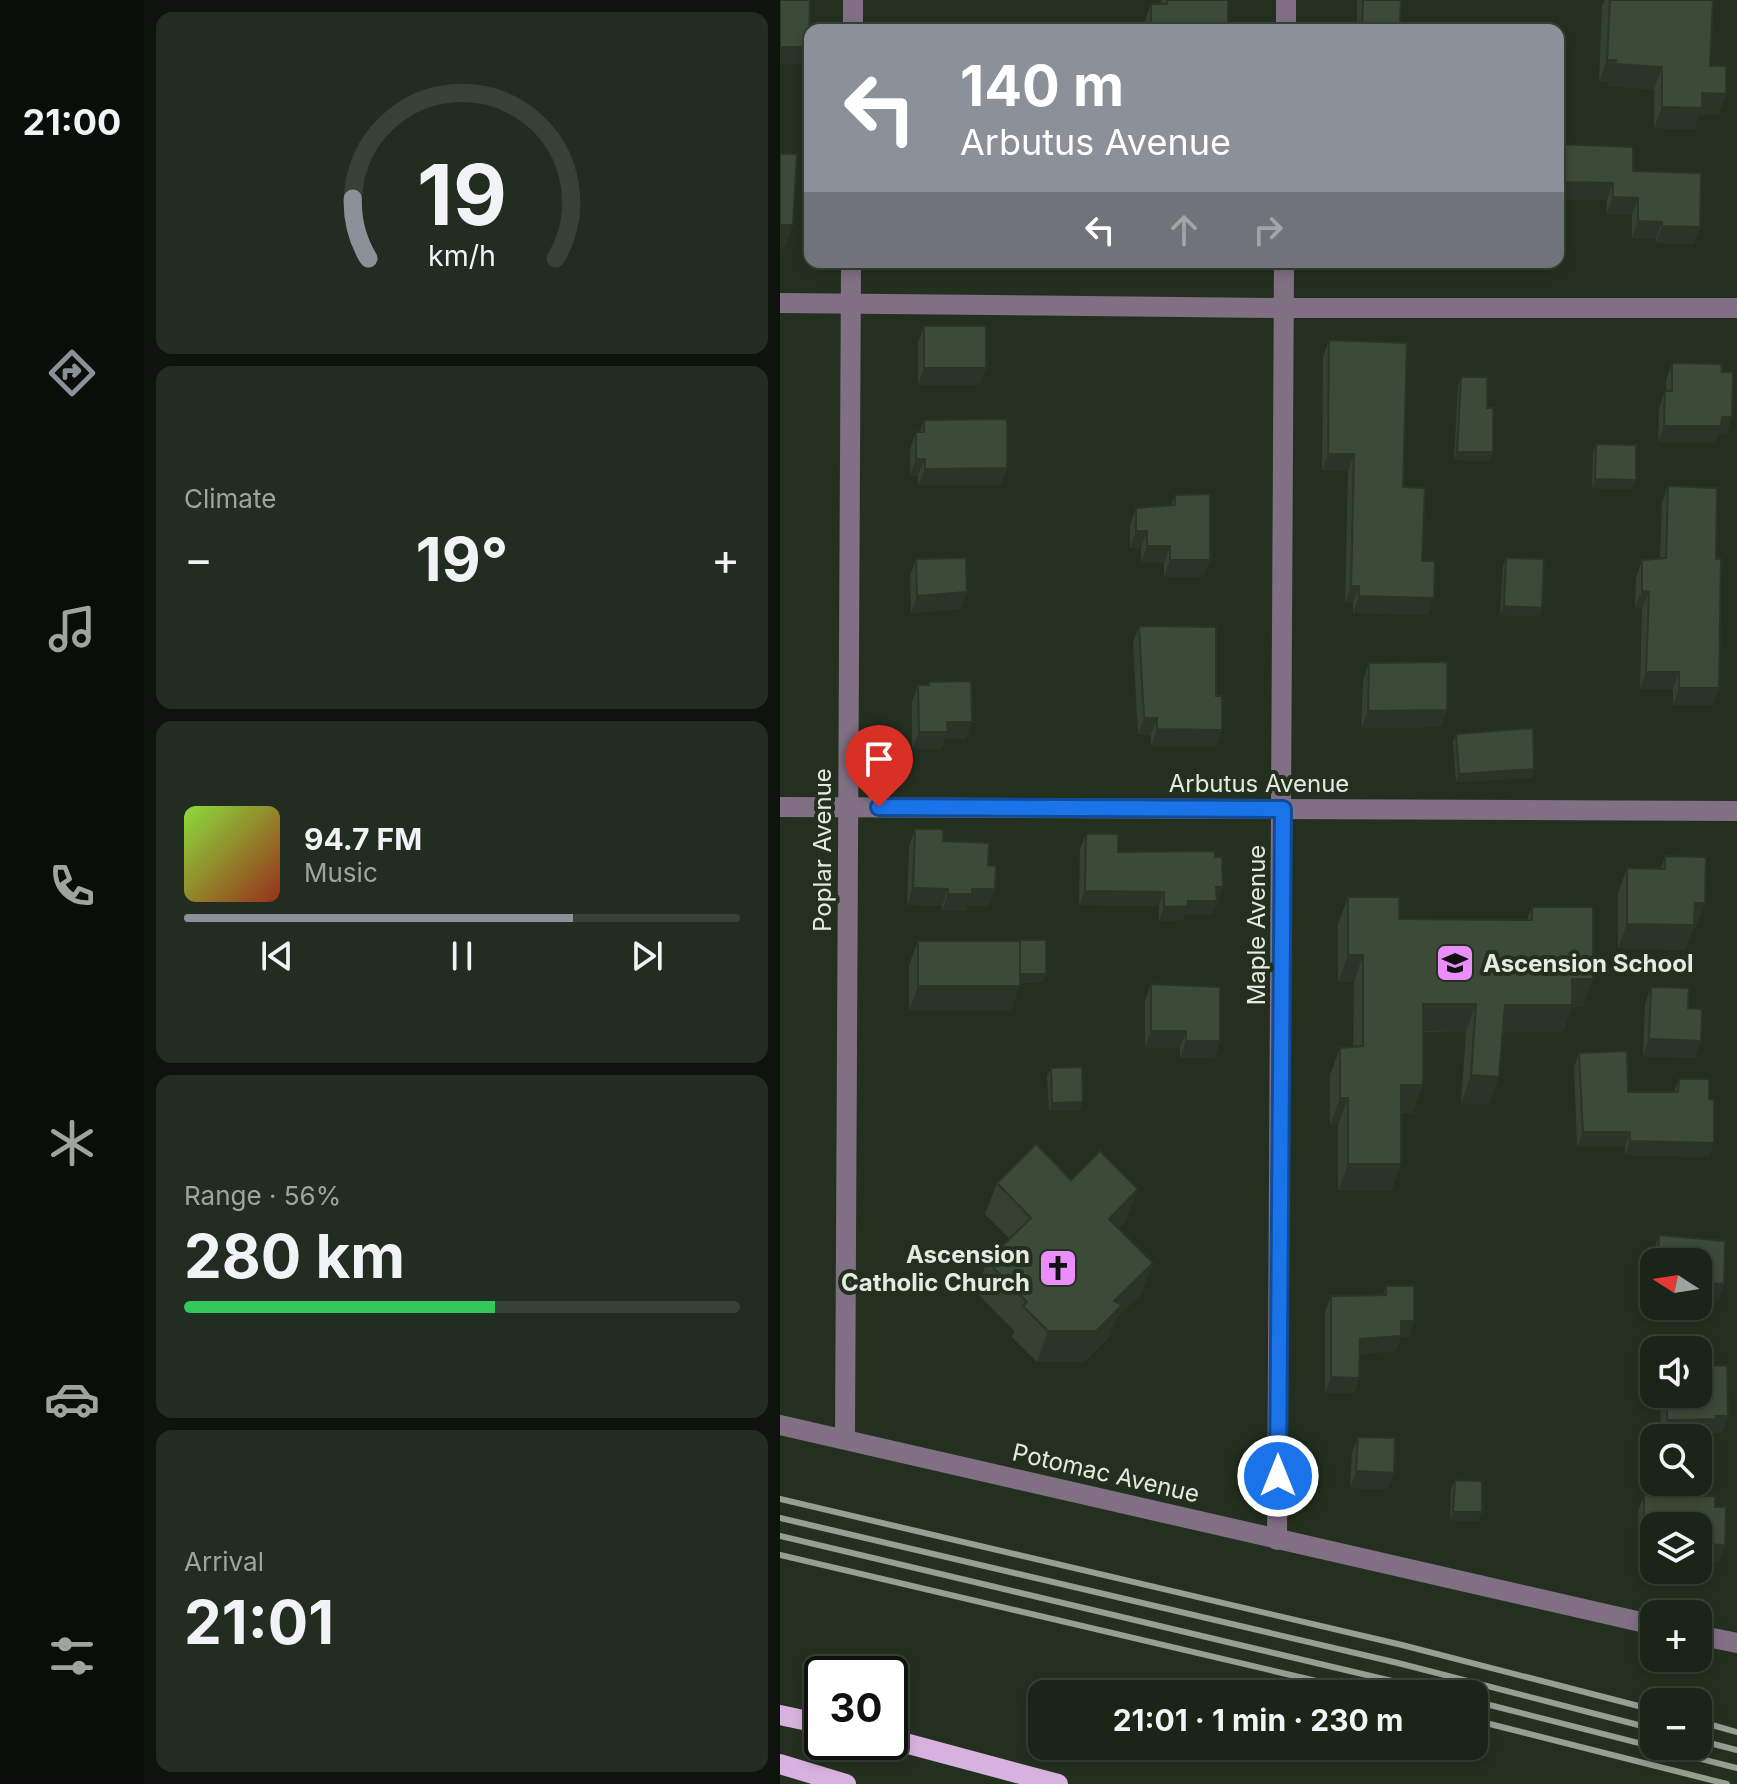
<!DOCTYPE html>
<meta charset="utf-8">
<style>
:root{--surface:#1a2417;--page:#232c20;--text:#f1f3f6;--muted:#9fa4a1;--line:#384136;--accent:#8c9099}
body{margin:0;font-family:Inter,sans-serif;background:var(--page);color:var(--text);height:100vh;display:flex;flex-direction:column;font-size:30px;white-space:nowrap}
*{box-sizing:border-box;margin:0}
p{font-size:26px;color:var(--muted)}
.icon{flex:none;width:44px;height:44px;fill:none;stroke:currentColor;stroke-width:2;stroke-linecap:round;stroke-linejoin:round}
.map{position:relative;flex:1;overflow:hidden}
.details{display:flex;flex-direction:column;gap:12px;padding:12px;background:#0e140d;width:636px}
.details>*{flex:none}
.hud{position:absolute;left:24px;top:24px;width:760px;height:244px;border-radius:16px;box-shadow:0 4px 12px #0003,0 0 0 2px var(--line);background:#8c9099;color:#fff;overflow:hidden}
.needle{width:52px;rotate:282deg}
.buttons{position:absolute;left:860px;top:1248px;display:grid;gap:16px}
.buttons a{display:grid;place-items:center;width:72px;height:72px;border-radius:16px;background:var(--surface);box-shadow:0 4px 12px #0003,0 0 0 2px var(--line);font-size:40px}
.speed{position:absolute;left:24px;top:1656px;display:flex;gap:16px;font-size:40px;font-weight:700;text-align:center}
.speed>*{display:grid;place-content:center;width:104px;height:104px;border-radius:50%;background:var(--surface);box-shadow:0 4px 12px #0003,0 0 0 2px var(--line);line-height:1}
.speed .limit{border:4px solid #111;border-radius:12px;background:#fff;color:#111}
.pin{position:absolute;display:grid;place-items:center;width:68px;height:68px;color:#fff;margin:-82px -34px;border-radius:50% 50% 50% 0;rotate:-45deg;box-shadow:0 0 8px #0007}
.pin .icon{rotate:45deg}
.me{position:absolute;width:88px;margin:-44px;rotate:0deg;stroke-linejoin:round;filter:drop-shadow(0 0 6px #0008)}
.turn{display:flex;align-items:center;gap:28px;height:168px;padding:0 24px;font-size:36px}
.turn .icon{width:104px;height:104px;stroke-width:2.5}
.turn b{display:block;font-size:56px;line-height:68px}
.lanes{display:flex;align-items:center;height:76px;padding:0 24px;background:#0003;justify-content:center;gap:40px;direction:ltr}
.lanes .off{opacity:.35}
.big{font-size:60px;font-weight:700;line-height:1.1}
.details .widget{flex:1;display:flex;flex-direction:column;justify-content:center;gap:12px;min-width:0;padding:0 28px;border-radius:16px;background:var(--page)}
.details .dial{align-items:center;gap:0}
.dial svg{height:208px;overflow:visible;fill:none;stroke:var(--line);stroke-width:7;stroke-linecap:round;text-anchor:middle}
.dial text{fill:var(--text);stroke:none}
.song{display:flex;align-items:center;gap:24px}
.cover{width:96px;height:96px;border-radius:12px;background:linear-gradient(135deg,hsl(90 70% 55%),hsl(10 70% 35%))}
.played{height:8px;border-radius:4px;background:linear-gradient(90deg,var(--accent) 70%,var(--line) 70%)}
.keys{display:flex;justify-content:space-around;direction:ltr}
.heat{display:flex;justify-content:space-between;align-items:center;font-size:44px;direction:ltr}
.charge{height:12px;border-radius:6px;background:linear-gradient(90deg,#34c759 56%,var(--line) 0)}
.trip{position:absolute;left:248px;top:1680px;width:460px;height:80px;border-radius:16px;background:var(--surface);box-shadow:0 4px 12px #0003,0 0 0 2px var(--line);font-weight:700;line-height:80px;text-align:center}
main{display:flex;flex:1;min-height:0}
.tabs{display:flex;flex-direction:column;width:144px;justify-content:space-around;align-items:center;background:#0a0e09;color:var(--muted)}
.tabs .icon{width:56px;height:56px}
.tabs .active{color:var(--accent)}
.tabs b{font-size:36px;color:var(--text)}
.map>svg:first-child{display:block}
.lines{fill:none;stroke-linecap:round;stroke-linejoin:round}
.minor{stroke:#816f84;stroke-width:20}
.major{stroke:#d8b2de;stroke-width:20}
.rail{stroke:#959f92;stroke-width:6}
.wall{fill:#344030}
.shaded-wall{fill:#2a3427}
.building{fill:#3c4a38;stroke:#2a3427;stroke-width:2}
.route-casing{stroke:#114b97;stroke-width:20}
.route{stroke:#1a73e8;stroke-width:14}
.labels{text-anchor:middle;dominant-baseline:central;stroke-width:8;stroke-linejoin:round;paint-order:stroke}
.street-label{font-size:24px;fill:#e3ebe0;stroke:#23301f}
.poi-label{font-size:24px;font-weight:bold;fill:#e3ebe0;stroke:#23301f;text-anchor:start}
</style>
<main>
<nav class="tabs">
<b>21:00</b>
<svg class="icon active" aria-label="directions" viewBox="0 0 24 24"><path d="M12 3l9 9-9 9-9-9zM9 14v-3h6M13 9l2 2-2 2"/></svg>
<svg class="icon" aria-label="music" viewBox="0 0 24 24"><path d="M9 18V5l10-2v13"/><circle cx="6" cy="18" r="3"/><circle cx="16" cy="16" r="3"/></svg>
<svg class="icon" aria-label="phone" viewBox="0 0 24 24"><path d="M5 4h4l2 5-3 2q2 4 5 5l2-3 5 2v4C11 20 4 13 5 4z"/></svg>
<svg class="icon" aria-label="climate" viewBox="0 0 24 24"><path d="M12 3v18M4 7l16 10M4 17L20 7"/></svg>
<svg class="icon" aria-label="car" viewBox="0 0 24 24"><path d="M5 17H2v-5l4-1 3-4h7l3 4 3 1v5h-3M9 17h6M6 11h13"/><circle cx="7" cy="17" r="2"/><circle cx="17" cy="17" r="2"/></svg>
<svg class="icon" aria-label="filters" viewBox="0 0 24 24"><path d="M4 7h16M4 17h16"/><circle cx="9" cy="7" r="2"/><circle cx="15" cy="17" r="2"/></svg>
</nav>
<section class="details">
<div class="widget dial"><svg viewBox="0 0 100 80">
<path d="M14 69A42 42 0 1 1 86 69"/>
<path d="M14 69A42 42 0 0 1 8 46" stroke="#8c9099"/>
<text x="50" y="56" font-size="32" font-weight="700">19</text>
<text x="50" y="72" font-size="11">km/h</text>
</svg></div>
<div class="widget"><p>Climate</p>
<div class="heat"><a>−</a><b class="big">19°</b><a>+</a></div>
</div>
<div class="widget">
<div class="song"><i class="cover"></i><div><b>94.7 FM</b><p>Music</p></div></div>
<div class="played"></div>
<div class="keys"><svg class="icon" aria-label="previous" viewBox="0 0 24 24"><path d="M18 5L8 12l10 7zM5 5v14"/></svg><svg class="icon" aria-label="pause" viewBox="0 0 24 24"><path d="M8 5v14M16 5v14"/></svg><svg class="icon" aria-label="next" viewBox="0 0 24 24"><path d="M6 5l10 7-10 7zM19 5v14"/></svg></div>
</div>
<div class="widget"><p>Range · 56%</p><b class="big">280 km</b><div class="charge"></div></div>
<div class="widget"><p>Arrival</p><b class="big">21:01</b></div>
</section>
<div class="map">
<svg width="957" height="1784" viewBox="0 0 957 1784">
<rect width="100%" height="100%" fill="#23301f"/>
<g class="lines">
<g class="minor">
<path d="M73 30V0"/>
<path d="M506 30V0"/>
<path d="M0 303 504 308H957"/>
<path d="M0 807 957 811"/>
<path d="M0 1425 874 1625"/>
<path d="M65 1439 71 262"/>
<path d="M497 1540 504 262"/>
<path d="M918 1635 957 1643"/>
</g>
<g class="major">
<path d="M0 1715 42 1724"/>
<path d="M110 1739 278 1784"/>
<path d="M0 1764 66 1784"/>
</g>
<g class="rail">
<path d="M0 1499 622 1645 874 1710"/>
<path d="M0 1518 618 1663 874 1729"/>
<path d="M0 1536 667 1694"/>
<path d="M0 1555 592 1694"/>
<path d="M694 1701 957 1768"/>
<path d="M694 1720 947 1784"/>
<path d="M918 1721 957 1732"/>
<path d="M918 1740 957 1750"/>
</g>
</g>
<g class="wall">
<path d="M381 0H448V30H365V21L371 4H381Z"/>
<path d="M577 0H621L620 30H577Z"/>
<path d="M825 0H933L930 66 946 94 938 115H919L914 129 874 128V89L827 86 828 82H819L822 6Z"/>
<path d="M778 144 920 227 914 244 876 243V239L852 238V215L826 214 827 200 778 199Z"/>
<path d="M144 326 200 385H138V343Z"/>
<path d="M549 340 623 487 642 561 648 615 573 613V603H565L568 471H542L543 357Z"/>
<path d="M892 363 942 372 952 417 946 434H938L935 443 878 442 879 408 885 391H886V380Z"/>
<path d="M681 377 707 408 710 461 674 460 678 386Z"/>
<path d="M144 420 221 485H138V475L130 476V449L136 432H140Z"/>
<path d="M816 444 852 489 812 488 813 453Z"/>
<path d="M888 486 933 705H893V689H860L862 608H855L856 577 862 560 880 559 882 503Z"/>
<path d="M395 495 430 560 423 577H384V563H361V548H350V525L356 508 391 505Z"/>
<path d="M726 558 762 608 759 616 720 615 723 566Z"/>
<path d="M136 559 181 609 131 613 130 576Z"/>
<path d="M359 626 436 696 442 730 436 747 371 746V735H358L353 643Z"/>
<path d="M589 663 661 727 581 728 583 680Z"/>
<path d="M149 682 186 739H165L161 749H132V702L138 685H148Z"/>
<path d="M676 734 754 769 751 778 676 782 673 742Z"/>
<path d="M135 829 163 841 208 865 215 889 209 906H188L186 911H162V906L127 905 129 846Z"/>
<path d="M306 834 338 852 438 901H437L432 915H405L403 920 379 921V906L299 905 300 848Z"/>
<path d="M885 856 916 928H913L905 950 838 948V893L847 868 881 869Z"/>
<path d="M568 897 619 919 747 920 752 907 803 1007H792L783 1032H723L719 1077 709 1104 681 1103 686 1032H643L633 1113H621V1164L611 1191H558V1125H550V1075L560 1048 573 1047 574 982H558V924Z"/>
<path d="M138 941 266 974 263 982 240 983 231 1011H129V965Z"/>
<path d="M371 984 440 1041 434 1058H400V1048H365V1001Z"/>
<path d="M871 987 908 1008 915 1058 863 1056 865 1004Z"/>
<path d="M799 1053 848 1092H894L899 1079 929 1157 845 1155V1146L797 1147 794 1067Z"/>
<path d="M271 1068 300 1111H269L267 1076Z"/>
<path d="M291 1180 346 1220 338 1228 373 1263 361 1294 337 1317 330 1336 304 1362H257L232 1337 234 1331 196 1292 207 1261 229 1238 205 1214 217 1183Z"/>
<path d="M879 1235 945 1241 944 1284 938 1301 918 1300V1262H874V1302H872L873 1252Z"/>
<path d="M606 1286 634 1321 629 1337H621L615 1351 580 1354 579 1378 574 1393H545V1312L551 1296 603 1295Z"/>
<path d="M880 1394H918L942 1433H932L931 1436 881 1437Z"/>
<path d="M578 1437 614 1473 607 1489 570 1488 572 1453Z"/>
<path d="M675 1480 698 1521 670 1520 671 1489Z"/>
<path d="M864 1495 935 1507 945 1545 939 1562 918 1561V1526H874L863 1544V1536H858V1512Z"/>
</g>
<g class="shaded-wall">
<path d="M448 28V30H371V29Z"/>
<rect x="582" y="28" width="38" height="2"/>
<path d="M0 47H29L22 64H0Z"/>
<path d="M827 60H836L828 82H819Z"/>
<path d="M835 64 882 67 874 89 827 86Z"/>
<path d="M922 93 946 94 938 115H919L914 129 874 128 882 107Z"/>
<path d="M778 182 833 183 827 200 778 199Z"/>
<path d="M833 197 858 198 852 215 826 214Z"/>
<path d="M858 221 882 222 876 239 852 238Z"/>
<path d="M0 225H13L4 249H0Z"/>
<path d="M882 226 920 227 914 244 876 243Z"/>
<path d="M144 368H206L200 385H138Z"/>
<path d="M942 417H952L946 434H938L935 443 878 442 884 426Z"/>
<path d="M677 452H713L710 461 674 460Z"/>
<path d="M548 454H574L568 471H542Z"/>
<path d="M136 459H145L138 475 130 476Z"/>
<path d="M227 468 221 485H138L145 469Z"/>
<path d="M815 479 856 480 852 489 812 488Z"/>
<path d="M356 531H367L361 548H350Z"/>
<path d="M367 546H390L384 563H361Z"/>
<path d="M390 560H430L423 577H384Z"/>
<path d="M571 586H579L573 603H565Z"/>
<path d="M862 591 869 592 862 608H855Z"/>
<path d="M187 592 181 609 131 613 137 596Z"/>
<path d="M579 596 654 598 648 615 573 613Z"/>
<path d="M724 606 762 608 759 616 720 615Z"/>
<path d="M866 672H899L893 689H860Z"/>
<path d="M899 688H939L933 705H893Z"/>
<path d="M667 710 661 727 581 728 588 711Z"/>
<path d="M364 718H377L371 735H358Z"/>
<path d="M167 722H192L186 739H165L161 749H132L139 732Z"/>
<path d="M377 729 442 730 436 747 371 746Z"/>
<path d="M754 769 751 778 676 782 679 774Z"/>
<path d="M436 887H443L432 915H405L403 920 379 921 384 907 408 901Z"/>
<path d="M133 888 168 889 162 906 127 905Z"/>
<path d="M192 889H215L209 906H188L186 911H162L168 894Z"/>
<path d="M305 891 384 892 379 906 299 905Z"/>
<path d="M915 903H925L916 928H913L905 950 838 948 847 924Z"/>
<path d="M568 955H583L574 982H558Z"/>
<path d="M238 974H266L263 982 235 983Z"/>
<path d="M792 979H813L803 1007H792L783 1032H715L725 1005Z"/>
<path d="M138 986H240L231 1011H129Z"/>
<path d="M643 1004H696L686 1032 633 1031Z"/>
<path d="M371 1031H406L400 1048H365Z"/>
<path d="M869 1039 921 1041 915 1058 863 1056Z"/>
<path d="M406 1041H440L434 1058H400Z"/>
<path d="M691 1075 719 1077 709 1104 681 1103Z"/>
<path d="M621 1085H643L633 1113H611Z"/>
<path d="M560 1098H568L558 1125H550Z"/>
<path d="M303 1102 300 1111H269L272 1103Z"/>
<path d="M803 1132H850L845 1146 797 1147Z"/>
<path d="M850 1141 934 1143 929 1157 845 1155Z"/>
<path d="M568 1164H621L611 1191H558Z"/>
<path d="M358 1189 346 1220 318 1250 329 1219Z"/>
<path d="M373 1263 361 1294 337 1317 330 1336 304 1362H257L268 1331 334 1301Z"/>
<path d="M918 1283 944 1284 938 1301 918 1300Z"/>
<path d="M621 1321H634L629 1337H621L615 1351 575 1355 580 1339Z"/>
<path d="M551 1377 579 1378 574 1393H545Z"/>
<path d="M936 1416H948L942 1433H932L931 1436 881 1437 887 1420Z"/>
<path d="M576 1471 614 1473 607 1489 570 1488Z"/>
<path d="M673 1512H702L698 1521 670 1520Z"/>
<path d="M864 1519H869L863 1536H858Z"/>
<path d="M869 1527H874V1544H863Z"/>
<path d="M918 1544 945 1545 939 1562 918 1561Z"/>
</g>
<g class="building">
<path d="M0 0H30L29 47H0Z"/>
<path d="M387 0H448V28L371 29V4H387Z"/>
<path d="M583 0H621L620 28H582Z"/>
<path d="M830 0H933L930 66H946V94L922 93V108L882 107V67L835 64 836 60H827Z"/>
<path d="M778 144 853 147V171L921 173 920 227 882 226V222L858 221V198L833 197V183L778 182Z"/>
<path d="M0 154H17L13 225H0Z"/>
<rect x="144" y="326" width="62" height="42"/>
<path d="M549 340 627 343 623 487 645 488 642 561H655L654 598 579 596V586H571L574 454H548Z"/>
<path d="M892 363 941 364 942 372H953L952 417H942L941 426H884L885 391H892Z"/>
<path d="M681 377H707V408H713V452H677Z"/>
<path d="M227 419V468L145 469V459H136V432H144V420Z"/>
<path d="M816 444 856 445V480L815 479Z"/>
<path d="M888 486 937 488 936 559H941L939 688H899V672H866L869 592 862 591V560L886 558Z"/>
<path d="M430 494V560H390V546H367V531H356V508L395 505V495Z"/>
<path d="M186 558 187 592 137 596 136 559Z"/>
<path d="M726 558 764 559 762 608 724 606Z"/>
<path d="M359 626 436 627V696H442V730L377 729V718H364Z"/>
<path d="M667 662V710L588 711 589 663Z"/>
<path d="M191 681 192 722H167L168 732H139L138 685H149V682Z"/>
<path d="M753 728 754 769 679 774 676 734Z"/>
<path d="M135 829H163V841L209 843 208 865 216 866 215 889H192V894H168V889L133 888Z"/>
<path d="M306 834H338V852L435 851V857H442L443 887H436L437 901H408V906L384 907V892L305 891Z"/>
<path d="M885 856 926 857 925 903H915L914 925 847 924V868L885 869Z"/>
<path d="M568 897H619V919L752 920V907H813V979H792V1005H725L719 1077 691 1075 696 1004H643V1085H621V1164H568V1098H560V1048L583 1046V955H568Z"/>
<path d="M238 940H266V974H240V941Z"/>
<rect x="138" y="941" width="102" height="45"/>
<path d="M371 984 440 987V1041H406V1031H371Z"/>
<path d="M871 987 909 988 908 1008 922 1009 921 1041 869 1039Z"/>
<path d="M847 1051 848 1092H898L899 1079H929V1099L934 1100V1143L850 1141V1132H803L799 1053Z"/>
<path d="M302 1067 303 1102 272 1103 271 1068Z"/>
<path d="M256 1144 291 1180 320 1151 358 1189 329 1219 373 1263 334 1301 342 1305 316 1331H268L243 1306 247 1302 207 1261 251 1218 217 1183Z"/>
<path d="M879 1235 945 1241 944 1284 918 1283V1262H878Z"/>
<path d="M606 1286H634V1321H621V1336L580 1339 579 1378 551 1377V1296L606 1295Z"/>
<path d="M918 1365 947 1366 948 1416H936L937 1419 887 1420V1394H918Z"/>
<path d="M578 1437 615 1438 614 1473 576 1471Z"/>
<path d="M675 1480 702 1481V1512H673Z"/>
<path d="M864 1495 935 1496V1507H946L945 1545 918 1544V1526L869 1527V1519H864Z"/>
</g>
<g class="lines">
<defs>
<path id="route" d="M99 807 503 809 498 1476"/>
</defs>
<use href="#route" class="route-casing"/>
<use href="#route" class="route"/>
</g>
<defs>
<symbol id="school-square" viewBox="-11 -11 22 22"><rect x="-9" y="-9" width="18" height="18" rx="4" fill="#eb8dfb" stroke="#23301f"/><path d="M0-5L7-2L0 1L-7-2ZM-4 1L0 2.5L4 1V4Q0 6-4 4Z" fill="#111"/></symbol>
<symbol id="church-square" viewBox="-11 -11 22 22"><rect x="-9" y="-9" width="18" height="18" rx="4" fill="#eb8dfb" stroke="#23301f"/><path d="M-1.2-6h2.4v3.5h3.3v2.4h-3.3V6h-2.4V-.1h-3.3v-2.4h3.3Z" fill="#111"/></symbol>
</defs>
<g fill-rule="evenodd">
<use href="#school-square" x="653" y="941" width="44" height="44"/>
<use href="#church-square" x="256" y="1246" width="44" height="44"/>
</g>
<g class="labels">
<g class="street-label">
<text x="479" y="783">Arbutus Avenue</text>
<text transform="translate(42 850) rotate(-90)">Poplar Avenue</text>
<text transform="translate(476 925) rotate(-90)">Maple Avenue</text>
<text transform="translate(326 1473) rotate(13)">Potomac Avenue</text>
</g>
<g class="poi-label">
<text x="703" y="963">Ascension School</text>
<text x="250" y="1254" text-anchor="end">Ascension<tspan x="250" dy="28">Catholic Church</tspan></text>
</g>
</g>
</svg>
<div class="buttons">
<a><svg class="needle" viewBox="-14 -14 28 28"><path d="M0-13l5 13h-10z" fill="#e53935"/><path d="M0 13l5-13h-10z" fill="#9fa4a1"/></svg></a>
<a><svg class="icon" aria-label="sound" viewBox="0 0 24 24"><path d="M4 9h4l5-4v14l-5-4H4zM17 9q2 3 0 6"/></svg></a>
<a><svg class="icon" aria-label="search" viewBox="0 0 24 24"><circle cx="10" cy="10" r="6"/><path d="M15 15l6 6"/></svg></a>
<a><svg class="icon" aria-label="layers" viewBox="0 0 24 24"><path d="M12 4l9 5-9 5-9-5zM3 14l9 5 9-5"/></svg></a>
<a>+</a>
<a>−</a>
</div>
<div class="speed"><div class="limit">30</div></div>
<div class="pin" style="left:99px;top:807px;background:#d93025"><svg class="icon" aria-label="arrive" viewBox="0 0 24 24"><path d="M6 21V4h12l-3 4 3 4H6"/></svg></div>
<svg class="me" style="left:498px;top:1476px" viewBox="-20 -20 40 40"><circle r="17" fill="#1a73e8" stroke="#fff" stroke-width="3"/><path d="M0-11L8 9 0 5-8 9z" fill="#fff"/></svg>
<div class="trip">21:01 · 1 min · 230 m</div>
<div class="hud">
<div class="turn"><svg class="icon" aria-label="left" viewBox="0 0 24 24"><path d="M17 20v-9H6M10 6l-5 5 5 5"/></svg><div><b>140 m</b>Arbutus Avenue</div></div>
<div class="lanes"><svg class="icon" aria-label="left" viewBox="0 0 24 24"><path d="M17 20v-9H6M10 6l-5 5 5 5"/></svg><svg class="icon off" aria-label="ahead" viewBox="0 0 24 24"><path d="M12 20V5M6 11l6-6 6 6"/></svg><svg class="icon off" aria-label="right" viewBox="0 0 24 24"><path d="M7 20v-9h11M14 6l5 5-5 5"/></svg></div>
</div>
</div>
</main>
